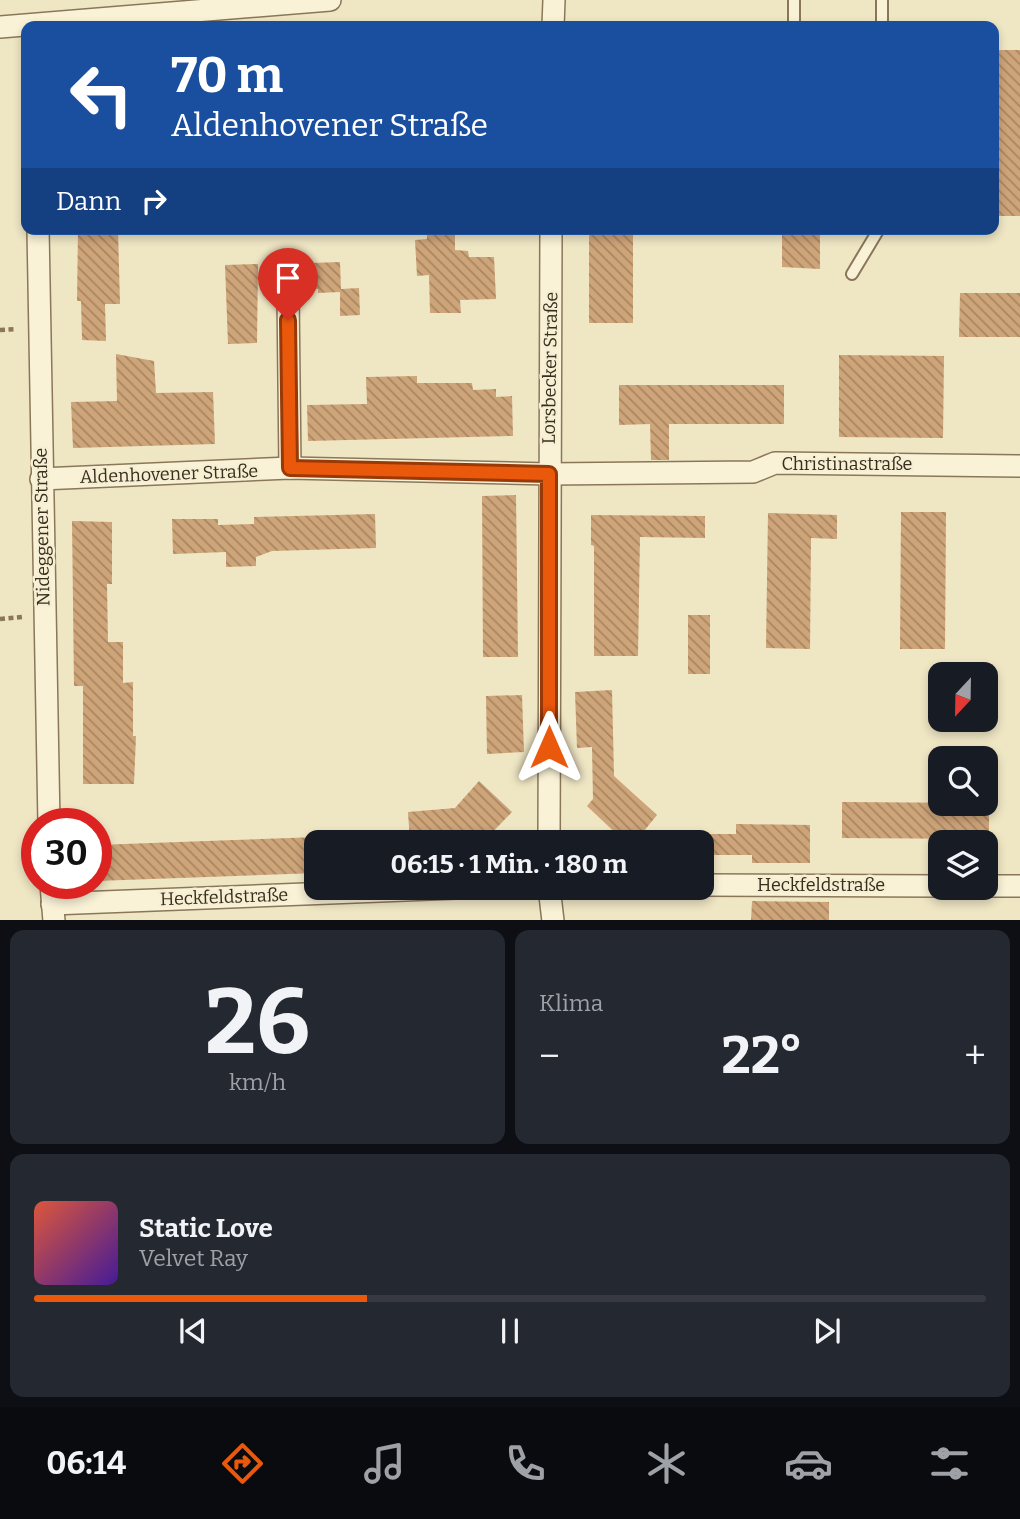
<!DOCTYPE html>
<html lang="de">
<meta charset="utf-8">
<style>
:root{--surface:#171b24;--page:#242831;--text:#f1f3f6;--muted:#9ea1a6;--line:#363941;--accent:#ea580c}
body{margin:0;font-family:Bitter,serif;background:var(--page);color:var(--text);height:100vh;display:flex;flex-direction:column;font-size:26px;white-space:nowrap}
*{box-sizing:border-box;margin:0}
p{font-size:23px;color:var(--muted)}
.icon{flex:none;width:38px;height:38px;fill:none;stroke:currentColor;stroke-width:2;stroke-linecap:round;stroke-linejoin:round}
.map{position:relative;height:920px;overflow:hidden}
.panel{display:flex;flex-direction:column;gap:10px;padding:10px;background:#0d0f14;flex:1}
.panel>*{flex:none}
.hud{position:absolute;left:21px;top:21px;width:978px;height:214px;border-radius:14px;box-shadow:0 4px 10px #0003;background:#1a4fa0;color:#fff;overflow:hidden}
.needle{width:46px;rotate:202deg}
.buttons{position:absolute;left:928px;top:662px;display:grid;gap:14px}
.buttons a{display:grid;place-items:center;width:70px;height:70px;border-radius:14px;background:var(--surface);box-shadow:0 4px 10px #0003;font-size:35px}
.speed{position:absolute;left:21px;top:808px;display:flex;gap:14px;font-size:35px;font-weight:700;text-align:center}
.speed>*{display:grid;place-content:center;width:91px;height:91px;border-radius:50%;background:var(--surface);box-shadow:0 4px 10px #0003;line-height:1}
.speed .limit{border:10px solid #d22;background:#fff;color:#111}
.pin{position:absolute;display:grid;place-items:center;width:60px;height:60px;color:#fff;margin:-72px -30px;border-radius:50% 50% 50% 0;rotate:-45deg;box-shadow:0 0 7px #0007}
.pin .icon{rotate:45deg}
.me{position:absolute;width:77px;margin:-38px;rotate:0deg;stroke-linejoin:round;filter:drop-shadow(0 0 5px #0008)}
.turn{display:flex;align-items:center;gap:24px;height:147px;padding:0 35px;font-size:32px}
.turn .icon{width:91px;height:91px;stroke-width:2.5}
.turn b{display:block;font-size:49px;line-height:60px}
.then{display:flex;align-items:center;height:66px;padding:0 35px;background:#0003;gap:14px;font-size:26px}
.big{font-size:52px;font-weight:700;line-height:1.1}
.panel .widget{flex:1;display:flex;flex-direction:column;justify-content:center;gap:10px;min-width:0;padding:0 24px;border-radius:14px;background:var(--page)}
.panel .dial{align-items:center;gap:0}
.dial b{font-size:91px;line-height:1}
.song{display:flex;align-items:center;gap:21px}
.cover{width:84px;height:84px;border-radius:10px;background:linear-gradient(135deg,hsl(10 70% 55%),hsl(260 70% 35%))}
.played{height:7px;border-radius:4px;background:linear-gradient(90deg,var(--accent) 35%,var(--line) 35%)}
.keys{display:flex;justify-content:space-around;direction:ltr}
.heat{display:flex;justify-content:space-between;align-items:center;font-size:38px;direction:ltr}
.panel .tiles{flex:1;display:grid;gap:10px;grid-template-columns:1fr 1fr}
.widget:last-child{grid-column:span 2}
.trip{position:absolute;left:304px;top:830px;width:410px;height:70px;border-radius:14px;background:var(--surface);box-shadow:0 4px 10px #0003;font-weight:700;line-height:70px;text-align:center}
.menu{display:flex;height:112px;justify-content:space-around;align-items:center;background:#090b0e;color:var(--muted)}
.menu .icon{width:49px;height:49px}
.menu .current{color:var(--accent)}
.menu b{font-size:32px;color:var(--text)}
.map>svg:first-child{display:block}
.building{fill:url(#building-back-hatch)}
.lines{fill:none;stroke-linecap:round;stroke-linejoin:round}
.service-casing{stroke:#8a775a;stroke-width:14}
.minor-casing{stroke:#8a775a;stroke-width:24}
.path{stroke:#8a775a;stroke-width:4.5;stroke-dasharray:5 3.5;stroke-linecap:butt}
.service{stroke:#f9f2d7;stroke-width:10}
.minor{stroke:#f9f2d7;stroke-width:21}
.route-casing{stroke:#983908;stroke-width:18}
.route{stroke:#ea580c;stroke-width:12}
.labels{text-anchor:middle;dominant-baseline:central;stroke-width:5;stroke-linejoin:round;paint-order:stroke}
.street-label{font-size:18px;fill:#392e1e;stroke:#f6efd3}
</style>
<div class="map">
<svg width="1020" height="921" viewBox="0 0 1020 921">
<defs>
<pattern id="building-back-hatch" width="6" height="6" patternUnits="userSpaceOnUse" patternTransform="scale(1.75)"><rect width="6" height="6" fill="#cea479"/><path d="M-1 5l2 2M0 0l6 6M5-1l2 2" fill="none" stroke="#a88663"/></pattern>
</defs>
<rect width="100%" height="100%" fill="#efe6c4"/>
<g class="building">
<rect x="994" y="50" width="26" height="166"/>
<path d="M78 229H118L120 304H105L106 341 82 340 81 301H77Z"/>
<path d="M427 229H455V250L468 251 469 257H494L496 299 460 300 461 313H430L429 275 417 276 415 240 427 239Z"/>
<rect x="589" y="229" width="44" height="94"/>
<path d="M782 229H820V269L782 267Z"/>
<path d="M340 262 341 289 359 288 360 315 340 316V292L318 293V289H310L309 263Z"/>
<path d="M258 264 257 343 228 344 225 265Z"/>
<path d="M960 293H1020V337H959Z"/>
<path d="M116 354 154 361 156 393 213 392 215 444 73 448 71 402 117 401Z"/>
<path d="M839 355 944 356 943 438 839 437Z"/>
<path d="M417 376V383H472L473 390 496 389V397L512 396 513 436 308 441 307 405 367 404 366 377Z"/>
<path d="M619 385H784V424H669V460H651L650 424 619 425Z"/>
<path d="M516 495 518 657H483L482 496Z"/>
<path d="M901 512H946L945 649H900Z"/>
<path d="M768 513 837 515V539L811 538 810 649 766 648Z"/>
<path d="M375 514 376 548 272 551 256 557V566L226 567V552L173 554 172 519H218V525L254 524V517Z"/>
<path d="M591 515 705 516V538L640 537 638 656H594V546L591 545Z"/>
<path d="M72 521 112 522V584H107L108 642H123V683L133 682V736H136L134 784H83V686H74Z"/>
<rect x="688" y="615" width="22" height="59"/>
<path d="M612 690 614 776 657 815 635 842H625L587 806 593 799 592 747 577 748 575 692Z"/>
<path d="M522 695 524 752 487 754 486 696Z"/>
<path d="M479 781 512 812 483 842H410L408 812 455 808Z"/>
<path d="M842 802 989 803V839L842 838Z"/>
<path d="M736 824 810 825V863H752V855H702V834H736Z"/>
<path d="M317 837V873L96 881V845Z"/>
<path d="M752 901 829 902V921H751Z"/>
</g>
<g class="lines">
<defs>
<g id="service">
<path d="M794 26V0"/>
<path d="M882 26V0"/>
<path d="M852 274 879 229"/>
</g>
<g id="minor">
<path d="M553 26 554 0"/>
<path d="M0 27 330 0"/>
<path d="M38 229 49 824"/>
<path d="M288 295 290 468"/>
<path d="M41 479 290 468 549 474 753 472 775 463 1020 466"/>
<path d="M549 842 551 229"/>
<path d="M51 884 54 921"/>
<path d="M702 885 940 886"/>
<path d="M985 886H1020"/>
<path d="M549 887 553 921"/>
<path d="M52 904 481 887"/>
</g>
</defs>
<use href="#service" class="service-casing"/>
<use href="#minor" class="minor-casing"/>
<g class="path">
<path d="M0 330 17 329"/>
<path d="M0 619 23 617"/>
</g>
<use href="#service" class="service"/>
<use href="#minor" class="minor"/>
</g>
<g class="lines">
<defs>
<path id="route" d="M288 320 290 468 549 474V747"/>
</defs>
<use href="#route" class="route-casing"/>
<use href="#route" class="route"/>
</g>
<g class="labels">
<g class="street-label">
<text transform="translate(550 368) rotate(-89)">Lorsbecker Straße</text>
<text x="847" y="464">Christinastraße</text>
<text transform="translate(169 474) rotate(-2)">Aldenhovener Straße</text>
<text transform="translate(42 527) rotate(-91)">Nideggener Straße</text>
<text x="821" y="885">Heckfeldstraße</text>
<text transform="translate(224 897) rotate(-2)">Heckfeldstraße</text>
</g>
</g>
</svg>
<div class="buttons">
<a><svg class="needle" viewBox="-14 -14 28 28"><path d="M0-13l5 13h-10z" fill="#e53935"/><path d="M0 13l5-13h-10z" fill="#9ea1a6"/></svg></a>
<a><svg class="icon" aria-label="search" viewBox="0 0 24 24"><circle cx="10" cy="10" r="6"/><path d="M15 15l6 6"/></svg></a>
<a><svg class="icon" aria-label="layers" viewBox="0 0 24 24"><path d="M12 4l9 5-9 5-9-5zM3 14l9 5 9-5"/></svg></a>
</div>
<div class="speed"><div class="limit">30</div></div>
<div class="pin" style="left:288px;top:320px;background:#d93025"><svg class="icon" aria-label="arrive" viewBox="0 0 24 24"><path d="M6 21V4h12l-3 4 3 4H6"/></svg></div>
<svg class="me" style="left:549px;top:747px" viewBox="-20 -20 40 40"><path d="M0-17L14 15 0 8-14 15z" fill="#ea580c" stroke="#fff" stroke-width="4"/></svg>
<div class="trip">06:15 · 1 Min. · 180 m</div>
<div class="hud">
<div class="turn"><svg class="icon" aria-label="left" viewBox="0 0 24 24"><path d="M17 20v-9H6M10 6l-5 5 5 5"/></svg><div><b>70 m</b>Aldenhovener Straße</div></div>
<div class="then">Dann<svg class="icon" aria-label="right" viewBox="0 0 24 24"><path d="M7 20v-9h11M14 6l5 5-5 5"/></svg></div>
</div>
</div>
<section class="panel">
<div class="tiles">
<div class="widget dial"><b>26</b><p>km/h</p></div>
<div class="widget"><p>Klima</p>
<div class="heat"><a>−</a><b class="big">22°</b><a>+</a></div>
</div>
<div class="widget">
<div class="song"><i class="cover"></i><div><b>Static Love</b><p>Velvet Ray</p></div></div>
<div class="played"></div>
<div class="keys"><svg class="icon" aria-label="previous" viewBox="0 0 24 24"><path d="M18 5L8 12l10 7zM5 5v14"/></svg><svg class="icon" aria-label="pause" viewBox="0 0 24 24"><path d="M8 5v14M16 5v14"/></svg><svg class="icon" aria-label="next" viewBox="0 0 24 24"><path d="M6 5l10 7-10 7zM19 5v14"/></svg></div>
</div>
</div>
</section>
<nav class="menu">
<b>06:14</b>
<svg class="icon current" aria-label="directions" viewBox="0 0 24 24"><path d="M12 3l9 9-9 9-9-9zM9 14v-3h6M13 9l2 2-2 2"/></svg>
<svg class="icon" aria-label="music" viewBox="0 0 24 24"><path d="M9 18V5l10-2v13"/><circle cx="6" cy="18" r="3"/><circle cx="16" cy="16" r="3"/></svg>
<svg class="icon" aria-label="phone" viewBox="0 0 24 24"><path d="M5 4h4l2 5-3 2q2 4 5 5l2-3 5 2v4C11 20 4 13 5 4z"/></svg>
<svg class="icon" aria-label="climate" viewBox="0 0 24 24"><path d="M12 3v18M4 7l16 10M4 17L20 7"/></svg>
<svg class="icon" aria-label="car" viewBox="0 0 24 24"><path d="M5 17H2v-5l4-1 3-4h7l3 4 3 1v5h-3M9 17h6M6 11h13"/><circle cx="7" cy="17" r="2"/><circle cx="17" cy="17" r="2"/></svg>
<svg class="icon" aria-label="filters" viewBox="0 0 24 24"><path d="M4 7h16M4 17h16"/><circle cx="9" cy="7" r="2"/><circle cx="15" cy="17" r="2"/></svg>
</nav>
